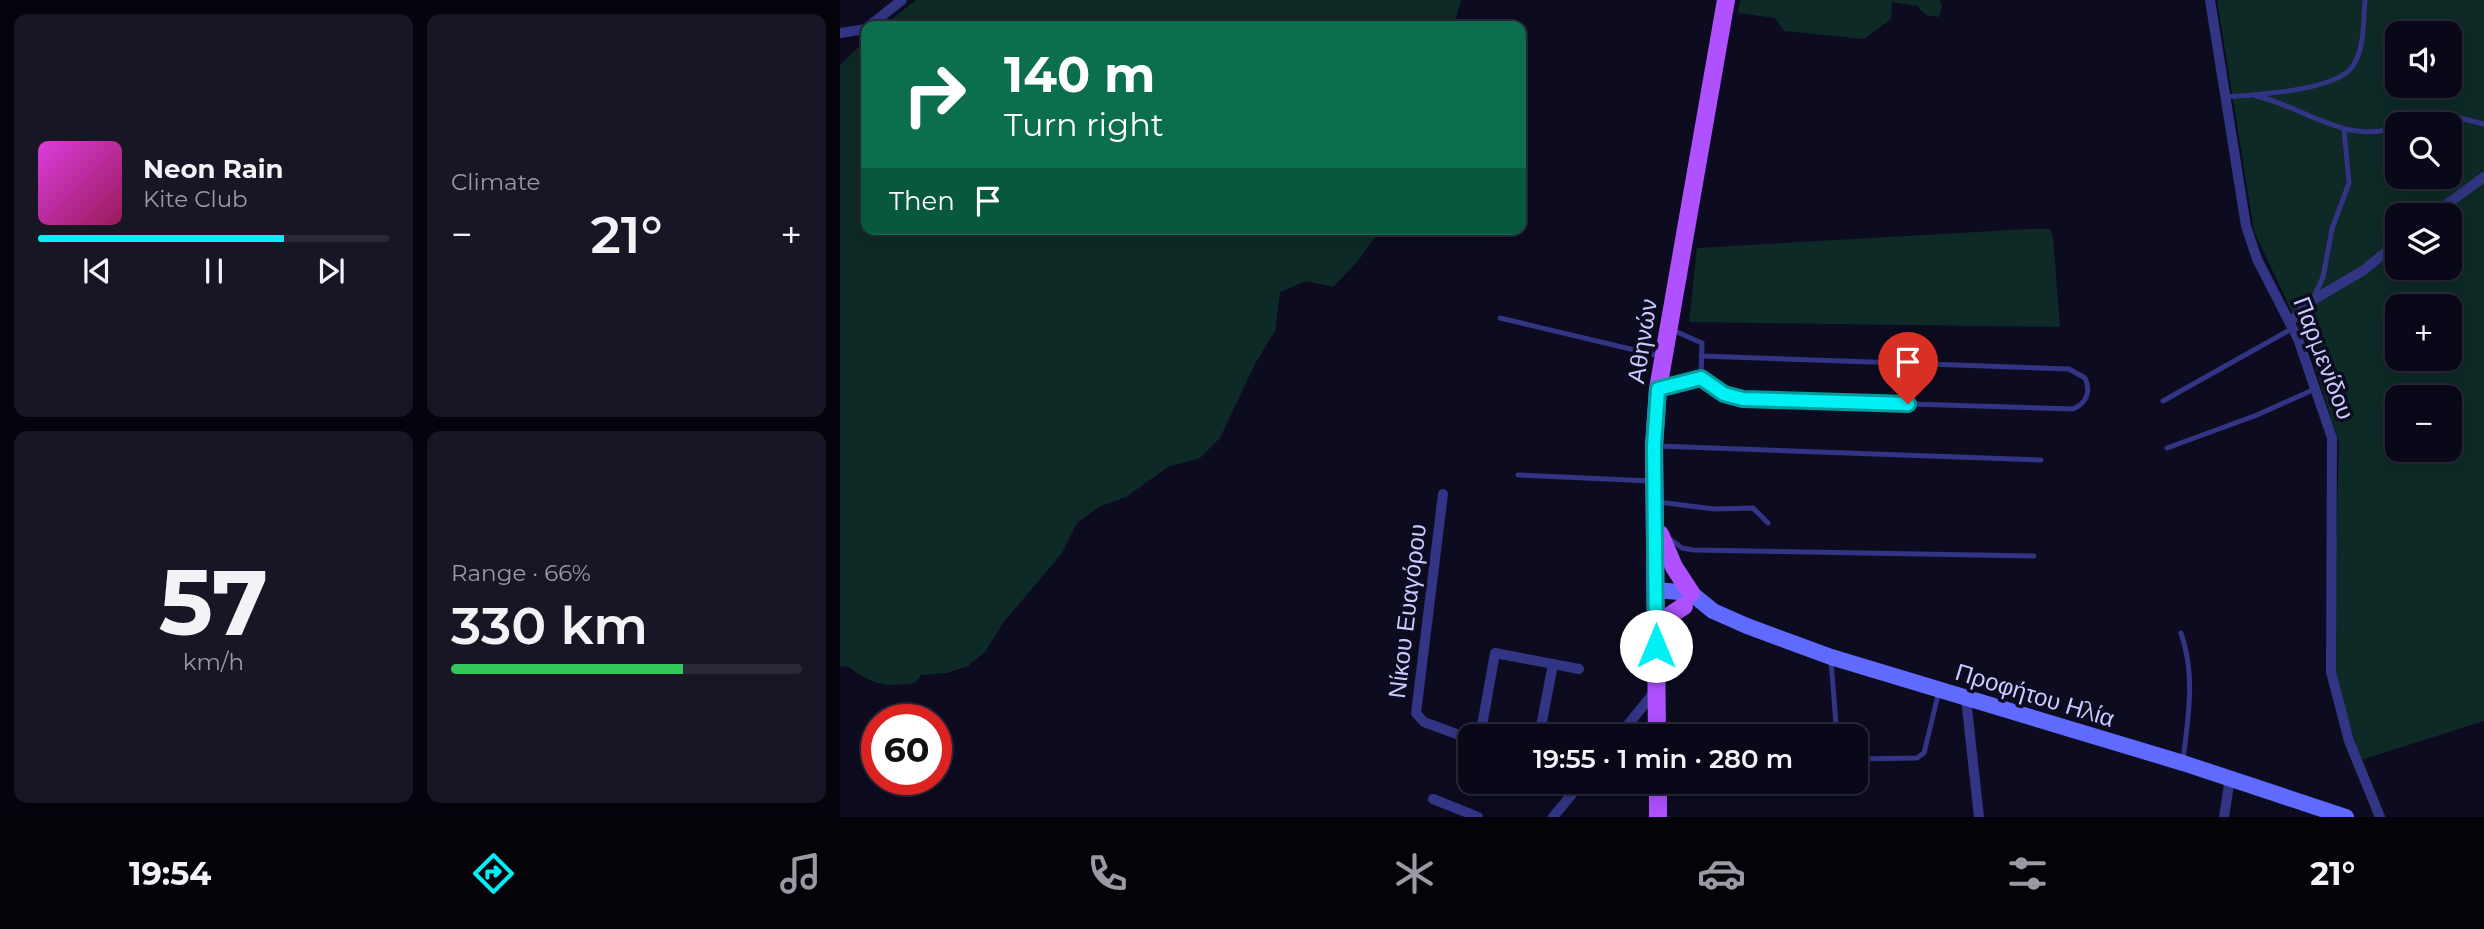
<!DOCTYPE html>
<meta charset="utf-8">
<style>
:root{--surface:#090818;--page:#171625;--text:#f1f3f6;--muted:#999aa2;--line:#292937;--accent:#00f1f5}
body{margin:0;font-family:Montserrat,sans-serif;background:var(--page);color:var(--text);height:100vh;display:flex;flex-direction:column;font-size:26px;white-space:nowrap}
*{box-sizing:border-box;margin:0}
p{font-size:23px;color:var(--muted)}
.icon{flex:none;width:38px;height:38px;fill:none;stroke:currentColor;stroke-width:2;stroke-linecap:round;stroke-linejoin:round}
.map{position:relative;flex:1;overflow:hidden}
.side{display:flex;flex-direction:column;gap:14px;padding:14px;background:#05040d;width:840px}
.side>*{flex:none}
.hud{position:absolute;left:21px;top:21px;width:665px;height:214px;border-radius:14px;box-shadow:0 4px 18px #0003,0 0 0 2px var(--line);background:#0b6e4f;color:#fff;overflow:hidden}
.controls{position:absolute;left:1545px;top:21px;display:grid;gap:14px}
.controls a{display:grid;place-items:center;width:77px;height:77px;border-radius:14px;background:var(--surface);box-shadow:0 4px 18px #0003,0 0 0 2px var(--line);font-size:35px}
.speed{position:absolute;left:21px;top:704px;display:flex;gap:14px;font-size:35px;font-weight:700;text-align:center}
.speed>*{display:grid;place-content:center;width:91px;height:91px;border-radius:50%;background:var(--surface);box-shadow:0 4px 18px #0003,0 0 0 2px var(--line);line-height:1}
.speed .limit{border:10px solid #d22;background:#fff;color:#111}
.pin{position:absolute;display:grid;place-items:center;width:60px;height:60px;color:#fff;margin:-72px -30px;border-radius:50% 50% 50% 0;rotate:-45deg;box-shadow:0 0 7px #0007}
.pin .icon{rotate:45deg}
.me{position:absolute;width:77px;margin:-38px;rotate:0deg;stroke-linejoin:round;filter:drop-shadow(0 0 5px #0008)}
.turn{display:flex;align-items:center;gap:24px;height:147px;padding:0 28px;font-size:32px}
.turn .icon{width:91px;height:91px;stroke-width:2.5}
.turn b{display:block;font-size:49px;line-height:60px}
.then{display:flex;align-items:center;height:66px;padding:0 28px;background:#0003;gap:14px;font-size:26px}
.big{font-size:52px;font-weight:600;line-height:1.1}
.side .card{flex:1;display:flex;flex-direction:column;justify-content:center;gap:10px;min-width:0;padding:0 24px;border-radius:14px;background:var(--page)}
.side .dial{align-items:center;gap:0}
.dial b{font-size:91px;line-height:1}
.song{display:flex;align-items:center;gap:21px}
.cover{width:84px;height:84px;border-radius:10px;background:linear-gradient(135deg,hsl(300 70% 55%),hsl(330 70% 35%))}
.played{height:7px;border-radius:4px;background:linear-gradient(90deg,var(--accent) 70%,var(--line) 70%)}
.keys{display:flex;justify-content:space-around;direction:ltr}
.heat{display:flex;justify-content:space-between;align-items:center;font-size:38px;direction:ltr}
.charge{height:10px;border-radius:5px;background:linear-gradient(90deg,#34c759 66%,var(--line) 0)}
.side .tiles{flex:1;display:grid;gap:14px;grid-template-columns:repeat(2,1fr)}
.trip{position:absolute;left:618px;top:724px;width:410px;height:70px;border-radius:14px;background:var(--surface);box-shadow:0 4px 18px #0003,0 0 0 2px var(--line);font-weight:600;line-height:70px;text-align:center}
.menu{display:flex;height:112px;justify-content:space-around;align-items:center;background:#04030a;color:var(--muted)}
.menu .icon{width:49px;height:49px}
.menu .selected{color:var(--accent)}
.menu b{font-size:32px;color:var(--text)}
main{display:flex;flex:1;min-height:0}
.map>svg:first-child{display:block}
.green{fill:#0d2a27;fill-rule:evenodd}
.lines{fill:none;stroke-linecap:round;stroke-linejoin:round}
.lane{stroke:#323583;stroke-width:5}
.street{stroke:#323583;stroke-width:10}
.secondary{stroke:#616aff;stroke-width:16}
.primary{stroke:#af51ff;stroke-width:18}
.route-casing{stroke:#009d9f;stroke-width:18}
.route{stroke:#00f1f5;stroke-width:12}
.labels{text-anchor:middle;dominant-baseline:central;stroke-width:7;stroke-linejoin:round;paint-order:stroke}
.street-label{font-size:24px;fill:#cbcaff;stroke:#0c0b20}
</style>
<main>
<section class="side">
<div class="tiles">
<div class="card">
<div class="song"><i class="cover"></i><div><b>Neon Rain</b><p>Kite Club</p></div></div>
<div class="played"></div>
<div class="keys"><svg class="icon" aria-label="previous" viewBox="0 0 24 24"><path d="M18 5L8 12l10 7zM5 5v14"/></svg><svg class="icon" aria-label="pause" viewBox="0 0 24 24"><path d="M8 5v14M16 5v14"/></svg><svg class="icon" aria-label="next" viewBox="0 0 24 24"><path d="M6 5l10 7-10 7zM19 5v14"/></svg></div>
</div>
<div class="card"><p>Climate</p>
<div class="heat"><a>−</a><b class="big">21°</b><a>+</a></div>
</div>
<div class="card dial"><b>57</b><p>km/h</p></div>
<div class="card"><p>Range · 66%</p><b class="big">330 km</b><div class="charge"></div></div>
</div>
</section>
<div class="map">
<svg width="1644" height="817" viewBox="0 0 1644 817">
<rect width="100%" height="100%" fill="#0c0b20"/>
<g class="green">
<path d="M76 0H621L614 26H43Z"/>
<path d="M900 0H1100L1102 6 1099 17 1086 15 1077 6 1052 2 1051 19 1024 39 944 31 935 18 898 13Z"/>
<path d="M1377 0H1644V721L1521 760 1499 691 1493 647 1499 443 1469 349 1414 231ZM1558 33H1610V86H1558ZM1558 124H1610V177H1558ZM1558 215H1610V268H1558ZM1558 306H1610V359H1558ZM1558 397H1610V450H1558Z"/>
<path d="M26 40V229H541L518 261 493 287 466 281 440 292 435 331 415 364 380 438 360 458 328 467 286 497 259 507 237 523 222 553 163 623 145 652 128 666 107 673 81 675 75 683C44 687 33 685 7 666L0 667V65Z"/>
<path d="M1189 229H1210L1213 236 1220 327 849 322 857 248Z"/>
</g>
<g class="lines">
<g class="lane">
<path d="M1416 96C1463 106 1508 147 1558 126"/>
<path d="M1385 97C1413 95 1501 91 1514 64 1525 45 1523 21 1525 0"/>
<path d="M1561 124 1605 114 1644 124"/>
<path d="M1474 297 1483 277 1492 229 1509 183 1504 129"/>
<path d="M660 318 820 356"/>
<path d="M861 378 884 394 903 399 1233 409C1247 403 1251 391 1245 378L1229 369 861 356"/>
<path d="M822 388 861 378 862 343 830 329"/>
<path d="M1323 401 1453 328"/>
<path d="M818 446 1201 460"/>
<path d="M1327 448 1417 415 1475 389"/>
<path d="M678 475 811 481"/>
<path d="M818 502 874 509 913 508 928 523"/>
<path d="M830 539 842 548 853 550 1194 556"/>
<path d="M1341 633C1356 676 1348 717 1343 761"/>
<path d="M991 660 997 737"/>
<path d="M1015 759 1077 758 1084 753 1099 691"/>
</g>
<g class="street">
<path d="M1370 0 1406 226 1417 259 1458 339 1492 438 1491 672 1509 741 1540 817"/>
<path d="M29 26 62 0"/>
<path d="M0 33 26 29"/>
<path d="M1592 215 1644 177"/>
<path d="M1451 321 1473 300 1524 270 1558 242"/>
<path d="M603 494 576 713 584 722 630 739"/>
<path d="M1126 699 1139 817"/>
<path d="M640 737 655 653 739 669"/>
<path d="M699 737 713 664"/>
<path d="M778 737 816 690"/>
<path d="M593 799 638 817"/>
<path d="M713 817 742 782"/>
<path d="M1384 817 1390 778"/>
</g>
<path class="secondary" d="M816 590 851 593 873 611 907 626 991 657 1343 763 1506 817"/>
<g class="primary">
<path d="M820 534 834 567 851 593"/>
<path d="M816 625 844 606"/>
<path d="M817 737 814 446 818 389 886 0"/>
<path d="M818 782V817"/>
</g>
</g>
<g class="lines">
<defs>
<path id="route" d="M816 646 814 446 818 389 861 378 884 394 903 399 1068 404"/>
</defs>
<use href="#route" class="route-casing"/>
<use href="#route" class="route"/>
</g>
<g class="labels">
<g class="street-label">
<text transform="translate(802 341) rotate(-81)">Αθηνών</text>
<text transform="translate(1484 358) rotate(69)">Παρμενίδου</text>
<text transform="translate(567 611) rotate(-83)">Νίκου Ευαγόρου</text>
<text transform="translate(1195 695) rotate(17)">Προφήτου Ηλία</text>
</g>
</g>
</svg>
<div class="controls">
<a><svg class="icon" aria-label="sound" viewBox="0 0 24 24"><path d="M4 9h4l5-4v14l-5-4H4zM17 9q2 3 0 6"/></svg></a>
<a><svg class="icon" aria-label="search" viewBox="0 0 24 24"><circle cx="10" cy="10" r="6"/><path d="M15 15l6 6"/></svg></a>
<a><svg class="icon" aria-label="layers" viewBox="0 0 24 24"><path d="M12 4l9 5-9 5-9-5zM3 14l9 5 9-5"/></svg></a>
<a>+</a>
<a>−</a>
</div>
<div class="speed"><div class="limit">60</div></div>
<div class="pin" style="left:1068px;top:404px;background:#d93025"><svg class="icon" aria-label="arrive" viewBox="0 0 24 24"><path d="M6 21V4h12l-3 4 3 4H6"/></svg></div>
<svg class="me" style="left:816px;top:646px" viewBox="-20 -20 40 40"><circle r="19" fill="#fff"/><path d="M0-13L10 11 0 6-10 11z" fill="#00f1f5"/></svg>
<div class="trip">19:55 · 1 min · 280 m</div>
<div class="hud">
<div class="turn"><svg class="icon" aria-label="right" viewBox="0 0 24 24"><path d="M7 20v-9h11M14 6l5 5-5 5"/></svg><div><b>140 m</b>Turn right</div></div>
<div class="then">Then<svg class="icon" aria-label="arrive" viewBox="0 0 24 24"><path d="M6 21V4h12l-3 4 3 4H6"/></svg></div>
</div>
</div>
</main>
<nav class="menu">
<b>19:54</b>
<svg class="icon selected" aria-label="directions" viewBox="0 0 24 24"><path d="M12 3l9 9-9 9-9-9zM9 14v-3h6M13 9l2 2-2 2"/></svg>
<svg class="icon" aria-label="music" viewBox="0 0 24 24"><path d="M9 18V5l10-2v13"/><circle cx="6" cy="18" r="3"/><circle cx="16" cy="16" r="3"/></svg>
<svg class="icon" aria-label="phone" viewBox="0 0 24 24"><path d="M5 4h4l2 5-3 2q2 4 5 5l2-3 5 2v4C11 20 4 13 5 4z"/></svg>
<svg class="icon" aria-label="climate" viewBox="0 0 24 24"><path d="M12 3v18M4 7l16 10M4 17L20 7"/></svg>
<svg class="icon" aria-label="car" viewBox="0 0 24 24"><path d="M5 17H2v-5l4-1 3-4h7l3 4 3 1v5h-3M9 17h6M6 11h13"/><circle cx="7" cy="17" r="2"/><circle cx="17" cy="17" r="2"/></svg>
<svg class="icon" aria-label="filters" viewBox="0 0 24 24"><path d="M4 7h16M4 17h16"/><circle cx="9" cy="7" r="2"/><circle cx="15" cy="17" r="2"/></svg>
<b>21°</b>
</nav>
